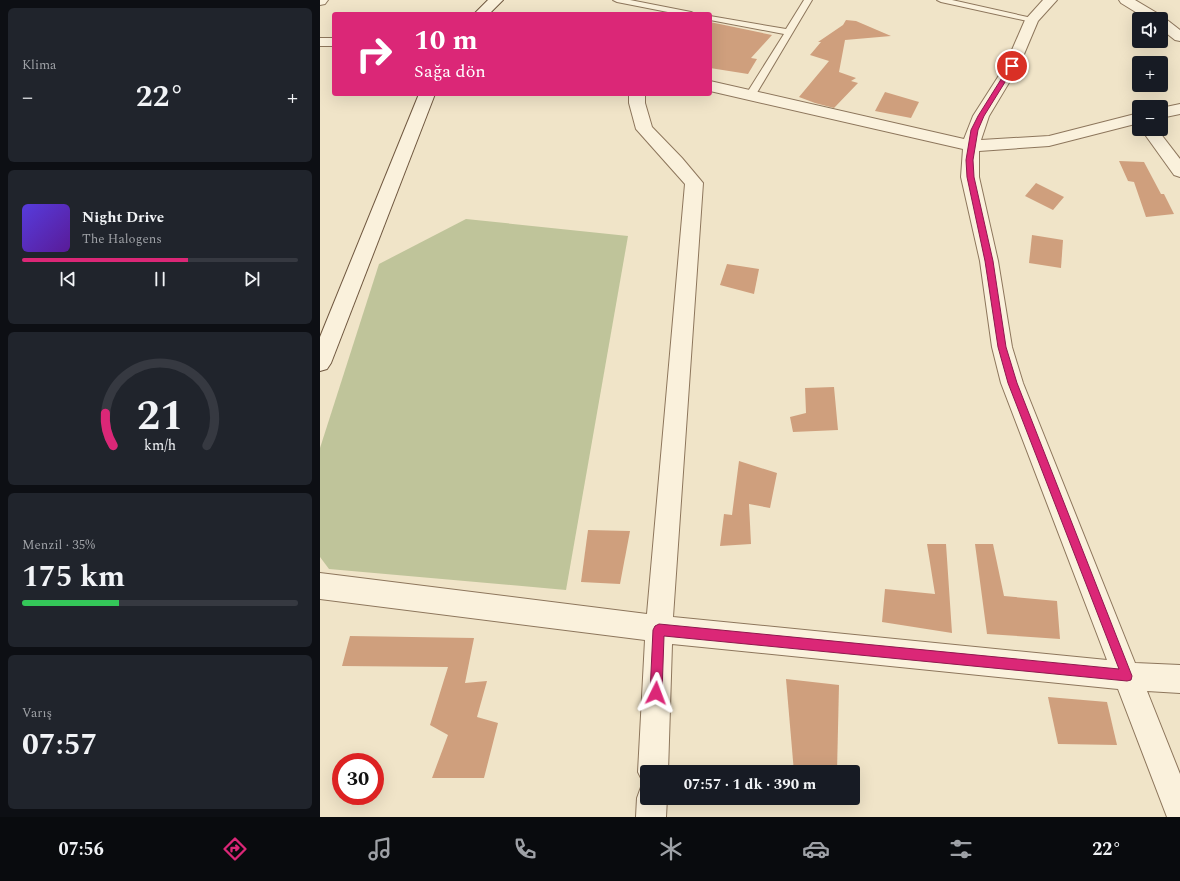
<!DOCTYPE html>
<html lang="tr">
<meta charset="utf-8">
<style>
:root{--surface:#171b24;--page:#20242c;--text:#f1f3f6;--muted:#9ea1a6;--line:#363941;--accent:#db2777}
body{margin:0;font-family:Spectral,serif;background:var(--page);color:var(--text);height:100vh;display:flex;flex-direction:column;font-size:15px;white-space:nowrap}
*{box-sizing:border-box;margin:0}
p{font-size:13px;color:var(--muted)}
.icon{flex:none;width:22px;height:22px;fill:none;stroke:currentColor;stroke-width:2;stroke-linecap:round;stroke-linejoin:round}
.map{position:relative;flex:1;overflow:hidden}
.side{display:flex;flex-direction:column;gap:8px;padding:8px;background:#0d0f14;width:320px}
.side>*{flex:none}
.guide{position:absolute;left:12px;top:12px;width:380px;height:84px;border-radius:4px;box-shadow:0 4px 16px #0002;background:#db2777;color:#fff;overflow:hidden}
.tools{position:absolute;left:812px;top:12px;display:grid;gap:8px}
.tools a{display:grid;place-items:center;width:36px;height:36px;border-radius:4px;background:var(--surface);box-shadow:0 4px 16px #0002;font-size:20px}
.speed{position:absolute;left:12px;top:753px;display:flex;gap:8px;font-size:20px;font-weight:700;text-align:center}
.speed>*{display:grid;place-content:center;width:52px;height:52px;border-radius:50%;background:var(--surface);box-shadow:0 4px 16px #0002;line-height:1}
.speed .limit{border:6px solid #d22;background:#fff;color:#111}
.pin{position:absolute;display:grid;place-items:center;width:34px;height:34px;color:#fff;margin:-17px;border:2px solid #fff;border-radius:50%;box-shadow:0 1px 4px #0007}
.me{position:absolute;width:44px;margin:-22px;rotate:3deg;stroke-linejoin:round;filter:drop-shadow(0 0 3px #0008)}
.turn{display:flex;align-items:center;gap:14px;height:84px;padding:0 16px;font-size:18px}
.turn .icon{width:52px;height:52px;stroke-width:2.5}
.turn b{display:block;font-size:28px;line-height:34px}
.big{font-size:30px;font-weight:700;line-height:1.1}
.side .tile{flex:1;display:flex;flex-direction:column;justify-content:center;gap:6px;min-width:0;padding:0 14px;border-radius:6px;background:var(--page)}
.side .dial{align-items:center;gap:0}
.dial svg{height:104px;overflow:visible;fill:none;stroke:var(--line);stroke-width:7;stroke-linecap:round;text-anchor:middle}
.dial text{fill:var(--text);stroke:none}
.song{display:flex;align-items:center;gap:12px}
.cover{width:48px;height:48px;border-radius:6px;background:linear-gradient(135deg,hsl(250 70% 55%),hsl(270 70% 35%))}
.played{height:4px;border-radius:2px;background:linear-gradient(90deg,var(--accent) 60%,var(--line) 60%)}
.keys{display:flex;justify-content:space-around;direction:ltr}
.heat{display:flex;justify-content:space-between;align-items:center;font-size:22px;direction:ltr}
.charge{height:6px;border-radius:3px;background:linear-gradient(90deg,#34c759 35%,var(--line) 0)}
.trip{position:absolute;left:320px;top:765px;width:220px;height:40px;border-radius:4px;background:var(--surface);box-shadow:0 4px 16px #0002;font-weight:700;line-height:40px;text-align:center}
.dock{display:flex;height:64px;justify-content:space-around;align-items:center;background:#090b0e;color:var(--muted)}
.dock .icon{width:28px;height:28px}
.dock .on{color:var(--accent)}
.dock b{font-size:18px;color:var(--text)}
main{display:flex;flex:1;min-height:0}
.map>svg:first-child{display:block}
.cemetery{fill:#bfc49a}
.building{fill:#cf9f7d}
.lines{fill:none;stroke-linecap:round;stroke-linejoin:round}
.service-casing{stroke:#8d765c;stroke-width:2}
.minor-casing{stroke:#8d765c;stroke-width:2}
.tertiary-casing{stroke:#8d765c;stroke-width:2}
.secondary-casing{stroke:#6f573f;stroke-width:2}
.service{fill:#faf1dc;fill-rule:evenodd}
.minor{fill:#faf1dc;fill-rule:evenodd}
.tertiary{fill:#faf1dc;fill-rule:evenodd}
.secondary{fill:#faf1dc;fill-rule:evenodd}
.route{fill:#db2777;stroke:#8e194d}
</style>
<main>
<section class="side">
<div class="tile"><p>Klima</p>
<div class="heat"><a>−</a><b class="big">22°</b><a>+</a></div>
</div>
<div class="tile">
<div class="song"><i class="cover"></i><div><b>Night Drive</b><p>The Halogens</p></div></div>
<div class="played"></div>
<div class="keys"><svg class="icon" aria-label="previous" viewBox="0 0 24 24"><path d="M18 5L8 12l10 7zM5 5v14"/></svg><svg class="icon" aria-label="pause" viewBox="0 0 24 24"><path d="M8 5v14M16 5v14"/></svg><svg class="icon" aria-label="next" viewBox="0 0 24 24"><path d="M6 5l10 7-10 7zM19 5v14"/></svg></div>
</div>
<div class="tile dial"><svg viewBox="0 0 100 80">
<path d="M14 69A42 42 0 1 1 86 69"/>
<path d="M14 69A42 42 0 0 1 8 44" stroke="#db2777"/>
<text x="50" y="56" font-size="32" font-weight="700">21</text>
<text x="50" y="72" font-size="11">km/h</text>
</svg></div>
<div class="tile"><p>Menzil · 35%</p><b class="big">175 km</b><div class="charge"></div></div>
<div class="tile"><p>Varış</p><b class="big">07:57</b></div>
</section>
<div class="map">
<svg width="860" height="817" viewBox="0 0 860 817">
<rect width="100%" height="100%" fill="#f0e4c8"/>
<path class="cemetery" d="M146 219 308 236 246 590 9 569 0 557V448L59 264Z"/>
<g class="building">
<path d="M526 20 536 21 571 36 525 40 519 72 536 78 531 81 538 83 514 108 495 103 479 97 509 61 490 55 501 42H498L523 25Z"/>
<path d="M390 22 452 35 431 58 437 59 428 74 390 68Z"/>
<path d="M565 92 599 102 591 118 555 111Z"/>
<path d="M799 161 824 162 841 194H844L854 214 826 217 814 182 808 181Z"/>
<path d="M716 183 744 197 733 210 705 196Z"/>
<path d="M712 235 743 240 741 268 709 263Z"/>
<path d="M407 264 439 269 434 294 400 285Z"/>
<path d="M514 387 518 430 473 432 470 417 486 413 485 388Z"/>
<path d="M419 461 457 473 450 508 429 504 431 544 400 546 404 514 412 515Z"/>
<path d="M268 530 310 531 300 584 261 582Z"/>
<path d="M607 544H626L632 633 562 622 565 589 615 594Z"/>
<path d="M655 544H673L684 596 737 601 740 639 667 634Z"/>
<path d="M30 636 154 638 145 683 167 681 157 717 178 723 164 778H112L128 735 110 725 128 667 22 666Z"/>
<path d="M466 679 519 685 517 772H474Z"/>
<path d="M728 697 787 702 797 745 738 744Z"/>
</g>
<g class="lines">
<defs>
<g id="service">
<path d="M293 0H310L371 12 375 14H358L297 2Z"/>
<path d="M484 0H492L435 96 433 98H427L425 96 464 34 390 20V16L466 29Z"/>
<path d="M617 0H632L712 18 716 20 712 22 621 2Z"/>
</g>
<g id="minor">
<path d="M0 0H8L5 4 0 5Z"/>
<path d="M723 0H737L718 21 699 66 669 116 661 140 729 136 819 113V123L729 146 659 151V177L678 261 692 347 703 383 815 663 860 665V693L827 691 860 774V817H847L798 689 352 644 348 772H327V784L323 782 318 772 325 640 0 599V573L327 614 365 184 316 129 309 103V94H325V103L332 127 362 158 383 183 353 617 787 660 681 383 672 347 660 261 641 177 643 149 390 91V81L644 139 653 116 685 66 705 20Z"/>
<path d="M799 0H815L842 16 860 30V41L855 40 841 29V19H827L801 3Z"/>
<path d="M860 104V114L841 118V108Z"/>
<path d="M821 129H837L860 159V177L854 175Z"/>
<path d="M327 785V798H347L346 817H316L317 798 321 787Z"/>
</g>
<rect id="tertiary" x="0" y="38" width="14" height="8"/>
<g id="secondary">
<path d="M168 0H183L169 14H154Z"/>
<path d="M99 94H115L11 363 7 369 0 371V337Z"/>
</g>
</defs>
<use href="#service" class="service-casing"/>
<use href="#minor" class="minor-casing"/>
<use href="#tertiary" class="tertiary-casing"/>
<use href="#secondary" class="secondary-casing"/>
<use href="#service" class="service"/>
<use href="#minor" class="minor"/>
<use href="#tertiary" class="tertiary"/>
<use href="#secondary" class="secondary"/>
</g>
<path class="route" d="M690 65 695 66 664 116 658 130 653 160 654 177 673 261 686 347 697 383 812 676 811 680 807 681 344 636 342 693 340 697 336 699 332 697 330 693 333 630 335 626 339 624 799 669 688 383 678 347 665 261 647 177 646 160 651 130 658 116Z"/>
</svg>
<div class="tools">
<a><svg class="icon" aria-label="sound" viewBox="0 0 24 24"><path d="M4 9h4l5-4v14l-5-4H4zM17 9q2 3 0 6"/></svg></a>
<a>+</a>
<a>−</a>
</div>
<div class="speed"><div class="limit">30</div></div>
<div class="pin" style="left:692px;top:66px;background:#d93025"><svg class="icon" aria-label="arrive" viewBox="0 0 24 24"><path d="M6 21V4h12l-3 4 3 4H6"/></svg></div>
<svg class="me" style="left:336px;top:693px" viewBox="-20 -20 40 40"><path d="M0-17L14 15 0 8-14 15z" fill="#db2777" stroke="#fff" stroke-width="4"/></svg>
<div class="trip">07:57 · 1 dk · 390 m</div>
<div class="guide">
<div class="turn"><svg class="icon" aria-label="right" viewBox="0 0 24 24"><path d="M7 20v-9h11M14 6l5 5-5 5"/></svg><div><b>10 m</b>Sağa dön</div></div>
</div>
</div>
</main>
<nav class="dock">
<b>07:56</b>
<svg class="icon on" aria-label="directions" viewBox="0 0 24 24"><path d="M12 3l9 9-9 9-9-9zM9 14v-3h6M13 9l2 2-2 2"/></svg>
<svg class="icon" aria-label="music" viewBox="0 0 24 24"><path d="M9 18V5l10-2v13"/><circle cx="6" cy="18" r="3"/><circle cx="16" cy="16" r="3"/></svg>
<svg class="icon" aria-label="phone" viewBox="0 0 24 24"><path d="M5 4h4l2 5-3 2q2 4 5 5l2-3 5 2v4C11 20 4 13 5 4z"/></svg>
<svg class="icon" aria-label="climate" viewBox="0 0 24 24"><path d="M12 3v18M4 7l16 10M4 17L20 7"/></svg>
<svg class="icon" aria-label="car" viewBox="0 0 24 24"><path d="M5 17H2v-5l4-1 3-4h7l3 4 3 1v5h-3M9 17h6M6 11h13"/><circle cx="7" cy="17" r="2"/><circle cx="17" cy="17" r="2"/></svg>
<svg class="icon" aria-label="filters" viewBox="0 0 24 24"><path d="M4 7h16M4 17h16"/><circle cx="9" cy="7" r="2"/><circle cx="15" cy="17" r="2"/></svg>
<b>22°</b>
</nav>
